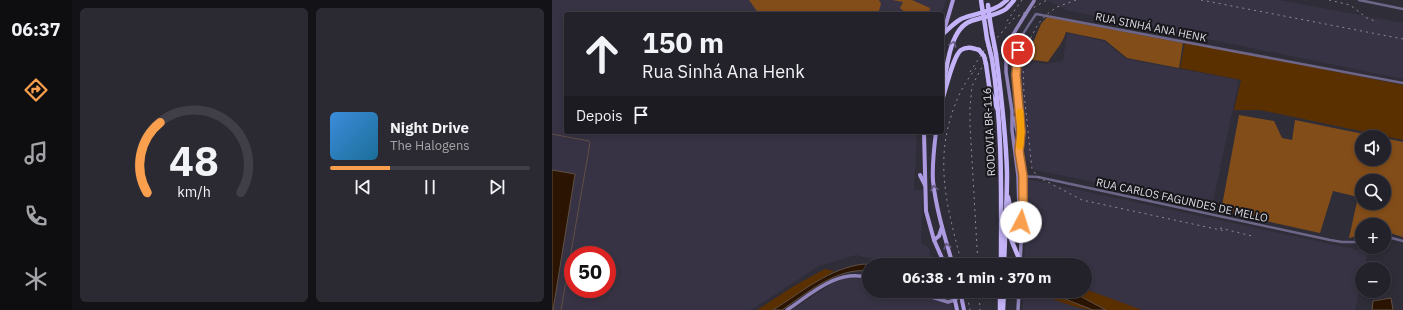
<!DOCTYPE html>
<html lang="pt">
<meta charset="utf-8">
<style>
:root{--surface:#23222a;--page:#2b2a32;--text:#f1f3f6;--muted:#a3a4a8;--line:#403f47;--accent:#f99f4d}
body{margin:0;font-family:"IBM Plex Sans",sans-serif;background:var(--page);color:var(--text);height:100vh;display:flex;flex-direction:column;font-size:15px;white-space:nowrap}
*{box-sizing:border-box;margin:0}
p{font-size:13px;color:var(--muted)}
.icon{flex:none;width:22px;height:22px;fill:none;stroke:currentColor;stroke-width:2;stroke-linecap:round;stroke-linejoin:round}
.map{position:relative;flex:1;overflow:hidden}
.side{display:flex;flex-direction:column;gap:8px;padding:8px;background:#131317;width:480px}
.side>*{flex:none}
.hud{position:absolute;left:12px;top:12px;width:380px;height:122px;border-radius:4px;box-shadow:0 2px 6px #0003,0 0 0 1px var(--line);background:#23222a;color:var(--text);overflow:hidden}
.fabs{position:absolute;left:803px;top:130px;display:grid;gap:8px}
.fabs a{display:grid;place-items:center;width:36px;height:36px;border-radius:50%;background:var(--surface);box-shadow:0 2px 6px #0003,0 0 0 1px var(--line);font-size:20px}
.speed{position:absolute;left:12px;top:246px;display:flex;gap:8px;font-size:20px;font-weight:700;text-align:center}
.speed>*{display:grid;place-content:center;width:52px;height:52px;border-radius:50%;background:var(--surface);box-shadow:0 2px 6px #0003,0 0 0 1px var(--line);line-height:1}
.speed .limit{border:6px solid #d22;background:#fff;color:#111}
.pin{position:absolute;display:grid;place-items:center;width:34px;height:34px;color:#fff;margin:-17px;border:2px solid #fff;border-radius:50%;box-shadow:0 1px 4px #0007}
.me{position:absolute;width:44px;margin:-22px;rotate:5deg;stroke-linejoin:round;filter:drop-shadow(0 0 3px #0008)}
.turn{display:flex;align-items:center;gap:14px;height:84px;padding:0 12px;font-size:18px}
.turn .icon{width:52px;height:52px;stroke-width:2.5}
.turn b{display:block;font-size:28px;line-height:34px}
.then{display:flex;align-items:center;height:38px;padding:0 12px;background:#0003;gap:8px;font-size:15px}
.side .widget{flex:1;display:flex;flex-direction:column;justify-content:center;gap:6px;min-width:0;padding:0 14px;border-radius:6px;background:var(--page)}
.side .dial{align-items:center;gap:0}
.dial svg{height:104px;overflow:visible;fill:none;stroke:var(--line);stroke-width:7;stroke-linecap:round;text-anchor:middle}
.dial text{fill:var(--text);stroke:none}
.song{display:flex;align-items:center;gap:12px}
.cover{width:48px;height:48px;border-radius:6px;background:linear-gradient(135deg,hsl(210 70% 55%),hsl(200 70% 35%))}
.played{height:4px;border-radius:2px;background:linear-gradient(90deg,var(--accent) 30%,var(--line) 30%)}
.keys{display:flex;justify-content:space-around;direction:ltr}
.side .tiles{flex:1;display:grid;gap:8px;grid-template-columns:repeat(2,1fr)}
.trip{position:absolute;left:310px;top:258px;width:230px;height:40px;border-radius:20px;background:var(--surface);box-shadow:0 2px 6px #0003,0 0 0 1px var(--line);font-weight:700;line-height:40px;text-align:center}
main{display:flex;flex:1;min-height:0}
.tabs{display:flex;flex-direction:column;width:72px;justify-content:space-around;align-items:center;background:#0e0e11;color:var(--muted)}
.tabs .icon{width:28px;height:28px}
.tabs .current{color:var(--accent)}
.tabs b{font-size:18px;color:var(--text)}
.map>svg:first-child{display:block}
.built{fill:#373344;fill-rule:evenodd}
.green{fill:#5b3001}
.forest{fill:#834d19;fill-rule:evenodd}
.water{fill:#2b1502;stroke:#605045}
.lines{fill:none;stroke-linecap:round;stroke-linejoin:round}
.stream{stroke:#605045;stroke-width:1}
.street{stroke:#6e6688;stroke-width:2.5}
.secondary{stroke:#9184bb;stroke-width:3.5}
.primary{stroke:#ad9be2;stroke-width:4}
.highway{stroke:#c4b3f8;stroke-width:4.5}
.rail{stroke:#8d8c95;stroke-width:1;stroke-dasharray:2 4;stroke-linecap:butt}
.secondary-bridge{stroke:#9184bb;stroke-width:3.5}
.highway-bridge{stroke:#c4b3f8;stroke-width:4.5}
.oneway{stroke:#6e648a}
.oneway2{stroke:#62587e}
.route-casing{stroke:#a26732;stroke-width:10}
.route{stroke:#f99f4d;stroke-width:7}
.slow{stroke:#f59e0b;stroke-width:7}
.labels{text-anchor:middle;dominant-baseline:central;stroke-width:4;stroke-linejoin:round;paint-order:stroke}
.street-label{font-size:11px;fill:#dbdae1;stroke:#17161b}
</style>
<main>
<nav class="tabs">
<b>06:37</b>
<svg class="icon current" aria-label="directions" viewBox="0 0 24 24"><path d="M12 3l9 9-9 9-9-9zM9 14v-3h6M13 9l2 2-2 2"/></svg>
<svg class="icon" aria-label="music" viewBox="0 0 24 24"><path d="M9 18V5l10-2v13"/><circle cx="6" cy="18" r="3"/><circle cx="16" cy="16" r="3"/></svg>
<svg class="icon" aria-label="phone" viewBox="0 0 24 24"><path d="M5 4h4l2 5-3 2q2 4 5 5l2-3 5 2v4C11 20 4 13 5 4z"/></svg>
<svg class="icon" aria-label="climate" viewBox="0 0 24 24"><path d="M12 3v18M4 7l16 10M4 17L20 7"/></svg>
</nav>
<section class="side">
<div class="tiles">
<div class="widget dial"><svg viewBox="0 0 100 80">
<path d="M14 69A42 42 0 1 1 86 69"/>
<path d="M14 69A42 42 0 0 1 24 15" stroke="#f99f4d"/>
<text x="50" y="56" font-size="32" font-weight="700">48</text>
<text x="50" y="72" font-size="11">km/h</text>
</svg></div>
<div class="widget">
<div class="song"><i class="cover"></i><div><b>Night Drive</b><p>The Halogens</p></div></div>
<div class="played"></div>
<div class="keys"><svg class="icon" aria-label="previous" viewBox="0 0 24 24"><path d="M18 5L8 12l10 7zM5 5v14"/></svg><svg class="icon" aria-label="pause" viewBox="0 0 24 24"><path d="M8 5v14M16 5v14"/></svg><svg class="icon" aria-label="next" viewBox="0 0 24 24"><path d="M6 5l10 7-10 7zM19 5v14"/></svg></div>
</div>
</div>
</section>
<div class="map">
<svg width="851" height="310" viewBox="0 0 851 310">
<rect width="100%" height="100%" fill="#2f2d38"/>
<g class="built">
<path d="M0 0H394L389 14H14V132H365L362 190H371L369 243 378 249 379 265H345L304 255 267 266 199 310H0ZM21 255H55V289H21Z"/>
<path d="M494 0H727L851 23V79L514 10Z"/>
<path d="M515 33 552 41 574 59 687 80 660 206 483 170 474 158 466 82 469 59 493 64 511 61Z"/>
<path d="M475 179 816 252 812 269H810V278L803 310H590L533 289V265H472Z"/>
<path d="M300 277 317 280V291H351L400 304 401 310H241V309L281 283 291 279Z"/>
<path d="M471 291H484L498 298 533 310H471Z"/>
</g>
<g class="green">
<path d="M633 42 851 85V140L708 110H682L689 80 628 68Z"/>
<path d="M273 269 282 271 221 310H205L242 286Z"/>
<path d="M533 289 590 310H554L524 294 511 295 502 291H533Z"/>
<path d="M484 291H493L541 310C529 310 495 298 484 291Z"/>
</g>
<g class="forest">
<path d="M197 0H327L329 4 326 14H207Z"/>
<path d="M340 0H360L378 8 377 14C366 14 355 16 348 8L351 2Z"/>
<path d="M495 17 631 43 627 68 575 58 553 40 514 32C511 43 502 52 496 62L474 59 489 24Z"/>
<path d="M687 115 722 121 730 138 740 140 743 120 826 137H810V159H832V138L851 142V237L838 233H832V225H810V235L797 238 806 197 781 191 768 233 669 211ZM810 181H832V203H810Z"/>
</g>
<g class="water">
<path d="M0 170 23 174 1 310H0Z"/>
<path d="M312 264 317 265V271C285 267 255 293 230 310H221C250 292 277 268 312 264Z"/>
<path d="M493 291H502L511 295 524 294 554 310H541Z"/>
<path d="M839 298 841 310H820L821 301Z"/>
</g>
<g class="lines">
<path class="stream" d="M0 134 37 141 38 143 9 310"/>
<g class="street">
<path d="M807 0 851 9"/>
<path d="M468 142C472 110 456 71 468 40 472 31 478 23 484 14L851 83"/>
<path d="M466 176 486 177 778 240 790 242H810"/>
<path d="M832 236 851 241"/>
</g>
<g class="secondary">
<path d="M462 118C475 166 470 216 468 265"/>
<path d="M469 222 467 211 466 176 460 130V111L454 72V56L457 41 473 15"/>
<path d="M360 291 396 302 403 300 409 294"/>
<path d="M369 293 380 291"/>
<path d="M235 310C259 294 286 268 317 278"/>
<path d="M466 310 467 291"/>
</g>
<g class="primary">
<path d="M391 34 401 0"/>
<path d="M372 132 374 211 382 240 393 265"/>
<path d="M384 132C382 148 380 165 381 181 384 209 393 238 401 265"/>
<path d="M368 175 373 185"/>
<path d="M382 240 387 236 390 227"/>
<path d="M401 291 405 310"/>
<path d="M408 291 412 310"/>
</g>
<g class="highway">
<path d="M429 0 430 7"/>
<path d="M438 21 440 33"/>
<path d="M433 25 435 39"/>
<path d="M390 35C396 29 402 23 409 19 425 12 442 13 455 0"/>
<path d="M444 54C449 93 454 133 455 173 455 204 453 234 452 265"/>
<path d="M440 59C451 129 449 195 449 265"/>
<path d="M434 64 438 92 445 108"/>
<path d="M390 96C394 75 396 29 419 21 430 17 444 16 454 9 457 6 460 3 462 0"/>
<path d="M390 100C394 89 401 56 409 50 415 46 421 48 427 50"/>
<path d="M456 197 460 215 464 217 467 215V211"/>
<path d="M454 227 468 261"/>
<path d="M448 310V291"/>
<path d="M451 310 452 291"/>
</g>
<g class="rail">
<path d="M524 0 505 7 494 15 486 24 476 43 471 65 472 93 480 169 486 177 530 200 673 231"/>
<path d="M649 0 851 39"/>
<path d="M777 0 798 5 815 18 825 22"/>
<path d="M455 21 470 0"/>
<path d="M418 72 437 43"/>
<path d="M668 228 700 236"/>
<path d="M410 265C394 202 379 154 409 91 413 83 419 75 424 68"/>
<path d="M426 265 418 125V107L420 86 445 38 461 19 495 0"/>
<path d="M414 291 418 310"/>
<path d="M427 291 428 310"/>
</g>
<path class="secondary-bridge" d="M473 15 482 1"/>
<g class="highway-bridge">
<path d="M436 5 438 21"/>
<path d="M430 7 433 25"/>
<path d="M440 33 444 54"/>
<path d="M435 39 440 59"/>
<path d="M427 50 432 56 434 64"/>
</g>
</g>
<defs><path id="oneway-chevron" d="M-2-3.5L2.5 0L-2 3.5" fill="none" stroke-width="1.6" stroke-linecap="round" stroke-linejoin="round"/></defs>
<use class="oneway" href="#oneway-chevron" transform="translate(401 44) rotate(-72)"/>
<g class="oneway2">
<use href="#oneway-chevron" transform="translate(382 188) rotate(-100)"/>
<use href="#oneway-chevron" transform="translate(395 246) rotate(-105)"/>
</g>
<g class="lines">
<defs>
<path id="route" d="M466 50 464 75 469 132 467 151 471 176V211L469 222"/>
</defs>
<use href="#route" class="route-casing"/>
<use href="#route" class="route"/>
<path class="slow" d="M468 146 469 132 468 112"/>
</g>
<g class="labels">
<g class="street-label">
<text transform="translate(599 27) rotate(11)">RUA SINHÁ ANA HENK</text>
<text transform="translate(437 132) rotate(-93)">RODOVIA BR-116</text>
<text transform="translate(630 200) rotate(12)">RUA CARLOS FAGUNDES DE MELLO</text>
</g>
</g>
</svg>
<div class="fabs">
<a><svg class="icon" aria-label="sound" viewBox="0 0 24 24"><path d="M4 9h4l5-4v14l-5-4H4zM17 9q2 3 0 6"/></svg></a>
<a><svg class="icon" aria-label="search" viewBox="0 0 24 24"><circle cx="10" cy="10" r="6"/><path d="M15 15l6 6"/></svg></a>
<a>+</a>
<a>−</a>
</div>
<div class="speed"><div class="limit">50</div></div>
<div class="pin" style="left:466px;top:50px;background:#d93025"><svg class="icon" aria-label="arrive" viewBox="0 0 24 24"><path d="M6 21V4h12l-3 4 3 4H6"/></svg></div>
<svg class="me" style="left:469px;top:222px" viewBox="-20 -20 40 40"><circle r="19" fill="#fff"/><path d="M0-13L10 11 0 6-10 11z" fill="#f99f4d"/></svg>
<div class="trip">06:38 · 1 min · 370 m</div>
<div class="hud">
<div class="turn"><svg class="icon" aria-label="ahead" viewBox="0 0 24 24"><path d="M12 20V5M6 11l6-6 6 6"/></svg><div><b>150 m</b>Rua Sinhá Ana Henk</div></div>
<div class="then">Depois<svg class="icon" aria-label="arrive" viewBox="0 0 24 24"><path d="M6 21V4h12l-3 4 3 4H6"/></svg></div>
</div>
</div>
</main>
